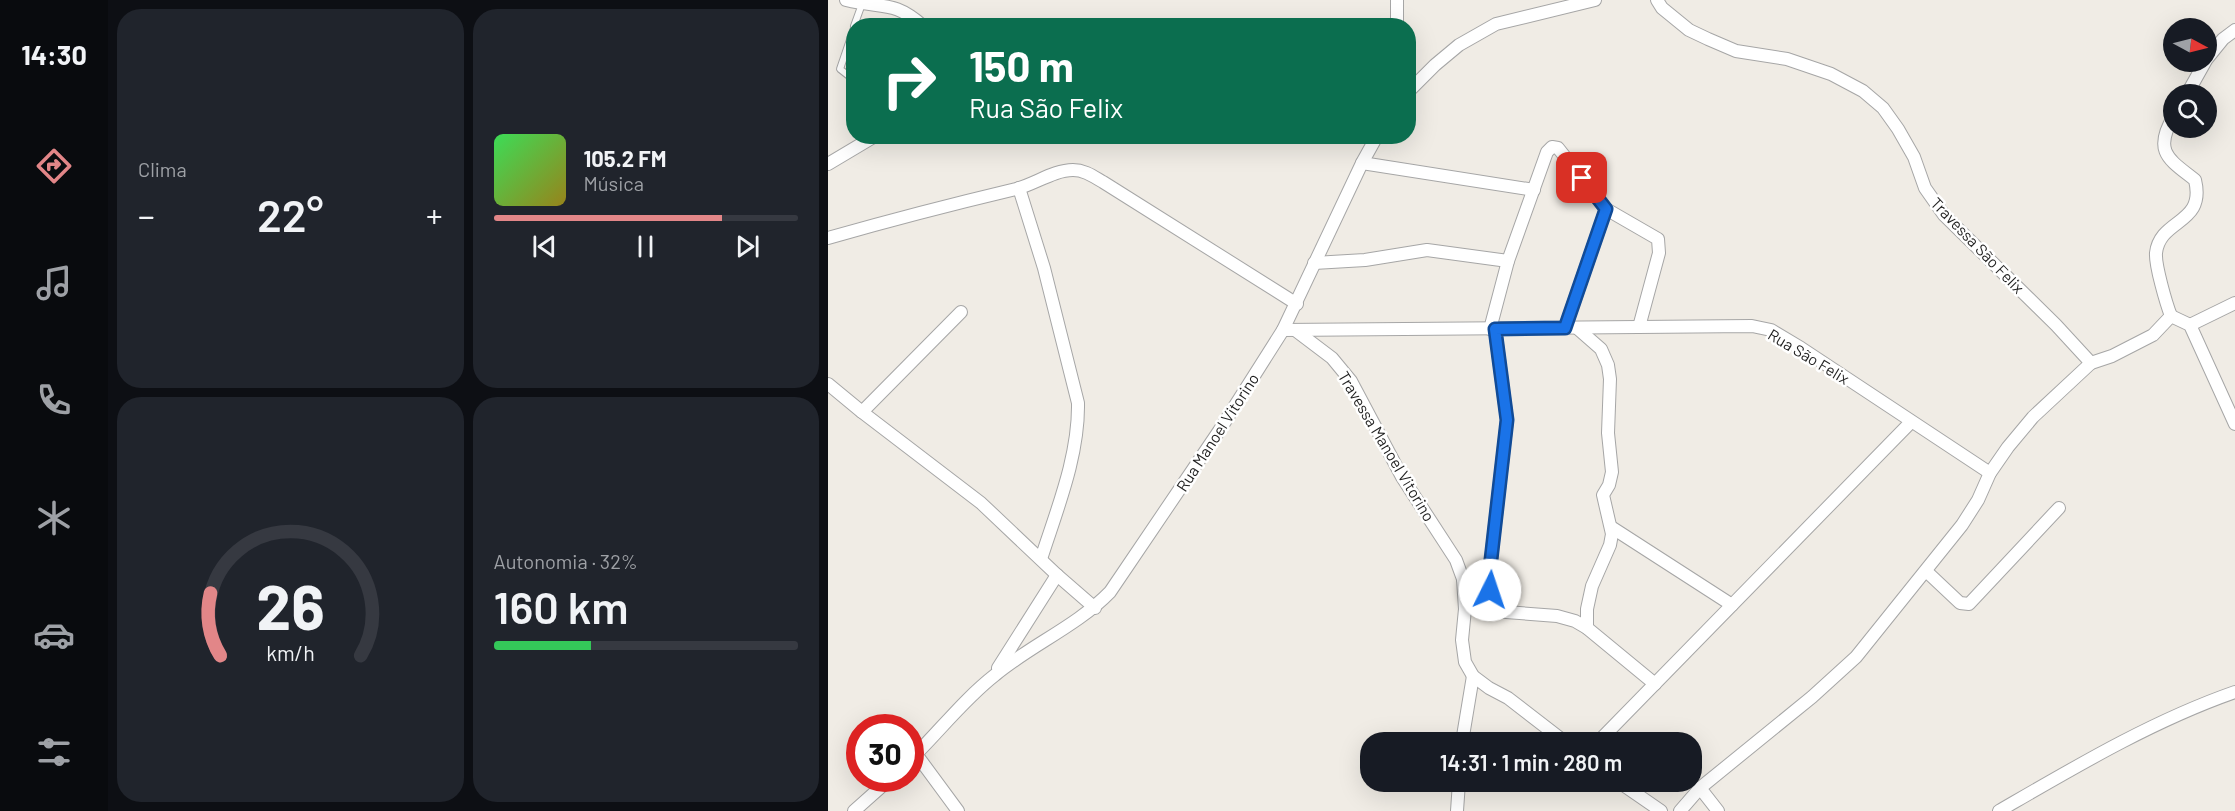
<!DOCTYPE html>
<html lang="pt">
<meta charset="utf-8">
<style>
:root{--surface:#171b24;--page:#20242c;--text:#f1f3f6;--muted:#9ea1a6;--line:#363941;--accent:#e28688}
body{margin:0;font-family:Barlow,sans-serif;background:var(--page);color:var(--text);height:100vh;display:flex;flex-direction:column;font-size:22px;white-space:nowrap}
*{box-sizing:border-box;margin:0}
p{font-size:20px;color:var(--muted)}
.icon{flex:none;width:33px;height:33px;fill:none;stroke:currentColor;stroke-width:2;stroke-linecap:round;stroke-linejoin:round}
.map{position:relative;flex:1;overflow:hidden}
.drawer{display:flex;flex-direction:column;gap:9px;padding:9px;background:#0d0f14;width:720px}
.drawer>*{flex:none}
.hud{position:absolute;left:18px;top:18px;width:570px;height:126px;border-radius:24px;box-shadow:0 6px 24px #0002;background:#0b6e4f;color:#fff;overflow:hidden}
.needle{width:39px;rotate:97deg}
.buttons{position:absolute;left:1335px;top:18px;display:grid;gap:12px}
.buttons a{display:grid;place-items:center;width:54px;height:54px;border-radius:50%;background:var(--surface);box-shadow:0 6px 24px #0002;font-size:30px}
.speed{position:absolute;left:18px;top:714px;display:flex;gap:12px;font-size:30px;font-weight:700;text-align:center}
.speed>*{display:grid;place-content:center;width:78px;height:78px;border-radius:50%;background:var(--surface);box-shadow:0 6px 24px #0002;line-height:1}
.speed .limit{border:9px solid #d22;background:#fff;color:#111}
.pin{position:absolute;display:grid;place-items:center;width:51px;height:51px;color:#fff;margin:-26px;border-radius:12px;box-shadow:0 3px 9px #0006}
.me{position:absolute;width:66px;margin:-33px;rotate:4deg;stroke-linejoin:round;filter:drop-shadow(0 0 4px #0008)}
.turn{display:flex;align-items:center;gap:21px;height:126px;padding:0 24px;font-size:27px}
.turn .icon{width:78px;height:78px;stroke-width:2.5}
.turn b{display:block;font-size:42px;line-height:51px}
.big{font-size:45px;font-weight:600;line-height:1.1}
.drawer .widget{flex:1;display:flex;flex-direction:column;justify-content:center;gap:9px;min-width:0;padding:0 21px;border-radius:24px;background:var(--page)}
.drawer .dial{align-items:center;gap:0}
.dial svg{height:156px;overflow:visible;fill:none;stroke:var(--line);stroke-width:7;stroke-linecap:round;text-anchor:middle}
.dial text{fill:var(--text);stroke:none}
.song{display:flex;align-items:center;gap:18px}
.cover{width:72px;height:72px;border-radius:9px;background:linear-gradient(135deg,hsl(130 70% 55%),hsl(50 70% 35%))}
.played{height:6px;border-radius:3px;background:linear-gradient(90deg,var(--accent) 75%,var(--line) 75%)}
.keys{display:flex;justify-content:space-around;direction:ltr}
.heat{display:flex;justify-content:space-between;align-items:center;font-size:33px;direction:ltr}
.charge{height:9px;border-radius:4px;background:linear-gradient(90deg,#34c759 32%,var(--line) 0)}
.drawer .tiles{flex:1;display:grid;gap:9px;grid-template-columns:repeat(2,1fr)}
.trip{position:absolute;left:532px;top:732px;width:342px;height:60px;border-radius:24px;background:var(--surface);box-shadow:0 6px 24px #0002;font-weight:600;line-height:60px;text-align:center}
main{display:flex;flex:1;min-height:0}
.menu{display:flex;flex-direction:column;width:108px;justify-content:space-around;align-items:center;background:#090b0e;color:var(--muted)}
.menu .icon{width:42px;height:42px}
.menu .on{color:var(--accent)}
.menu b{font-size:27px;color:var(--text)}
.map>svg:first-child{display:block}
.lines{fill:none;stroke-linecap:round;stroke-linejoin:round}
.service-casing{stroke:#a6a6a6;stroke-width:8}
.minor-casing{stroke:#a6a6a6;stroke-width:14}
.service{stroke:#fff;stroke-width:6}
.minor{stroke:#fff;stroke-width:12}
.route-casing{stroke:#114b97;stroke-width:15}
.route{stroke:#1a73e8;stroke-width:10}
.labels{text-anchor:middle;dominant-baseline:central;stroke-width:5;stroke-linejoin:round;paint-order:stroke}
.street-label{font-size:16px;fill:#1f1f1f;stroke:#fff}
</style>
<main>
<nav class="menu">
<b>14:30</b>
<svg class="icon on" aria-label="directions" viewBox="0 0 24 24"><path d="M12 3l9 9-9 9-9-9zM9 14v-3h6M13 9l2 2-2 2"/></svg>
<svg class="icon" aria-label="music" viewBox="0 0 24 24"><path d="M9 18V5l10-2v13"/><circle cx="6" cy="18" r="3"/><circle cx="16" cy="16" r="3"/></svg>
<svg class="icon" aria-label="phone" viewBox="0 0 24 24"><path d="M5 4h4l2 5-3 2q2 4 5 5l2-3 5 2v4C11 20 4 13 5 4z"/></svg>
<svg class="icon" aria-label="climate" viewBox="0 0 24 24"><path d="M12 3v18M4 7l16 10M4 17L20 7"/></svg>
<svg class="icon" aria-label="car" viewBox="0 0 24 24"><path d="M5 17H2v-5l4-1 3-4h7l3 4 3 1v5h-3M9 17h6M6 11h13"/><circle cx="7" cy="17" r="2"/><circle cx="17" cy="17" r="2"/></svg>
<svg class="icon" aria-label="filters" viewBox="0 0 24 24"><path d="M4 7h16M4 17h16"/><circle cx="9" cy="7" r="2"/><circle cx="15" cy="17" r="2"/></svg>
</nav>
<section class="drawer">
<div class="tiles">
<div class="widget"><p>Clima</p>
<div class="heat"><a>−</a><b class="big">22°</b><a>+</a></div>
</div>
<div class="widget">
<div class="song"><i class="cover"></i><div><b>105.2 FM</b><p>Música</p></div></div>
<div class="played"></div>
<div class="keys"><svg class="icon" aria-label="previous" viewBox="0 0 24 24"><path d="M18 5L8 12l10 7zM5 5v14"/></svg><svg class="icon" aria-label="pause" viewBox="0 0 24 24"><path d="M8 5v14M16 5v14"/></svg><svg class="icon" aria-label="next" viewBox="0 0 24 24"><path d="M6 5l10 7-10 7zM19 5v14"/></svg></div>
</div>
<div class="widget dial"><svg viewBox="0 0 100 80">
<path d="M14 69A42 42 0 1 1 86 69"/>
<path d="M14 69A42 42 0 0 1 9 37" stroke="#e28688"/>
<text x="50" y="56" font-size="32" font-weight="700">26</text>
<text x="50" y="72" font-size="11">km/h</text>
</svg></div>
<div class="widget"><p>Autonomia · 32%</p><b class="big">160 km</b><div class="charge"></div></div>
</div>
</section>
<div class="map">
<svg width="1407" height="811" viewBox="0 0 1407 811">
<rect width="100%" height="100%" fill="#f0ece5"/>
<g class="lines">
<defs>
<g id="service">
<path d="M26 26 34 4"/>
<path d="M26 28 12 69 26 80"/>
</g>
<g id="minor">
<path d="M18 0C56 9 65 0 95 26"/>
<path d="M829 0 834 8 861 30 880 39 908 51 959 59 1003 74 1035 91 1055 108 1070 129 1086 157 1097 188 1116 215 1228 325 1263 363 1284 356 1325 335 1343 316 1362 325 1407 424"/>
<path d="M569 26V0"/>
<path d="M1378 60 1395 39 1407 30"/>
<path d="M580 92 607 65 631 45 668 24 767 0"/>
<path d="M1359 94 1377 62"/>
<path d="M534 163 706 190"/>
<path d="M0 164 47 136"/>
<path d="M191 188 216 268 250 403C251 456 229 509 213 559"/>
<path d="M0 238C63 220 125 204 188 189 207 184 226 170 245 170 257 170 266 177 275 182L469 304"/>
<path d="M486 263 537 260 599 250 680 261"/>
<path d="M1343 316C1338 303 1327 265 1328 253 1332 218 1378 225 1367 180 1342 160 1324 152 1346 116"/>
<path d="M1362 325 1407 303"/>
<path d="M737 328 778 209"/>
<path d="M749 328 773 349 780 365 782 379 780 433 784 472 781 485 775 495 784 534 782 545 764 586 759 609V628"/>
<path d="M662 329 680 261 719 152 724 147 730 148 778 209 830 239 831 253 811 327"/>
<path d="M455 330 924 326 943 330 973 348 1162 473"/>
<path d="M467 330 504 358 523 381 574 477 628 560 635 579 637 609 634 640 637 662 645 676 661 688 680 698 737 742"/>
<path d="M0 384 34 412 153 503 229 575 267 608"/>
<path d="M34 412 133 312"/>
<path d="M783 527 904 605"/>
<path d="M1098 571 1132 603 1141 604 1231 508"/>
<path d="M635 579 662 602 678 612 729 616 747 621 759 628 827 684"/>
<path d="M662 602 661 577 679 420 667 329"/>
<path d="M170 668 229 575"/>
<path d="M634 742 645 676"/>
<path d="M770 742 1083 422"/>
<path d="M88 754 130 811"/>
<path d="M82 760C111 732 135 700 167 675 203 645 249 626 282 592L391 431 455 330 534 163 549 136"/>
<path d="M791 782 833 811"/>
<path d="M872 788 890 811"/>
<path d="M26 811 63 778"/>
<path d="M629 811 631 782"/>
<path d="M852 811 872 788 984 697 1028 657 1134 525 1150 500 1162 473 1180 447 1205 417 1263 363"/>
<path d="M1171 811C1247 767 1324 721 1407 692"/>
</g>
</defs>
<use href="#service" class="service-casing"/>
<use href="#minor" class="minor-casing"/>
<use href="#service" class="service"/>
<use href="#minor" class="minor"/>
</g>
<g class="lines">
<defs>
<path id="route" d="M662 590 661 577 679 420 667 329 737 328 778 209 754 178"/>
</defs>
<use href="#route" class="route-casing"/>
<use href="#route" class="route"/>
</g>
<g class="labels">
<g class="street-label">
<text transform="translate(1150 245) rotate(46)">Travessa São Felix</text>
<text transform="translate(981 356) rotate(31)">Rua São Felix</text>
<text transform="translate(389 432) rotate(-57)">Rua Manoel Vitorino</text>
<text transform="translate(559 446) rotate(59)">Travessa Manoel Vitorino</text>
</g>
</g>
</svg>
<div class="buttons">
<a><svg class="needle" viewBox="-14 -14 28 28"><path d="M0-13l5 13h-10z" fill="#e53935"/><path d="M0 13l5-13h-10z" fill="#9ea1a6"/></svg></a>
<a><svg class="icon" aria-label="search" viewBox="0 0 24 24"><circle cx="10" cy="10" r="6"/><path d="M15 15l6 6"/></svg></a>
</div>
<div class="speed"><div class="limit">30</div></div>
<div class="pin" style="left:754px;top:178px;background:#d93025"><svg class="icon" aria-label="arrive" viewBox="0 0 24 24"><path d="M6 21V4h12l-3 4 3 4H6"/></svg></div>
<svg class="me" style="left:662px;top:590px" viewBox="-20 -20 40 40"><circle r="19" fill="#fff"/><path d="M0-13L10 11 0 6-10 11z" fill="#1a73e8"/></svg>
<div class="trip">14:31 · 1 min · 280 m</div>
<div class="hud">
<div class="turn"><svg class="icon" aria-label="right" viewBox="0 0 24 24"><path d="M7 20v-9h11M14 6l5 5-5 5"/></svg><div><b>150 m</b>Rua São Felix</div></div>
</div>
</div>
</main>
